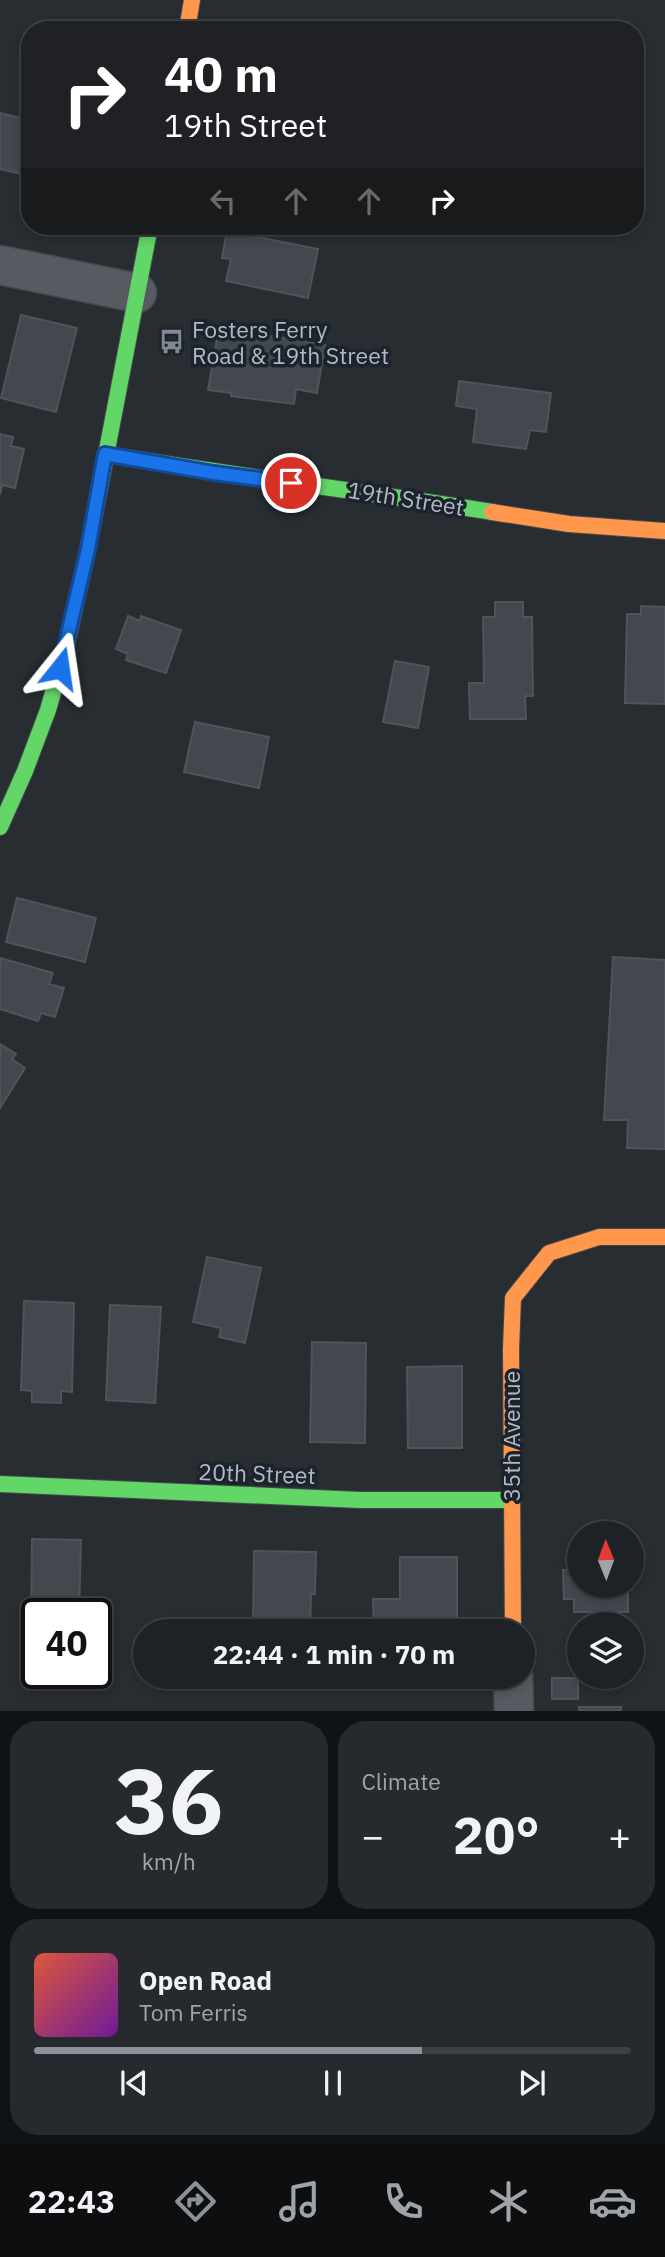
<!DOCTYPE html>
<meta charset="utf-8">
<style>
:root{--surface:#1e2226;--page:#262a2e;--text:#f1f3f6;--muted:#a1a4a7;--line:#3c3f43;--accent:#8c9099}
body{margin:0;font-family:"IBM Plex Sans",sans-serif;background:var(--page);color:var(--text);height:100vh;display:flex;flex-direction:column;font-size:26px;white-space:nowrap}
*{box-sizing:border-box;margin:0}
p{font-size:23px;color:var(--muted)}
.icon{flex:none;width:38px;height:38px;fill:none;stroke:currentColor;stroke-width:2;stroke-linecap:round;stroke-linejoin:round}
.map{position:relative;height:1711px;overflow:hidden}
.drawer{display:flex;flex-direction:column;gap:10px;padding:10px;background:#101315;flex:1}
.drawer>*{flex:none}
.hud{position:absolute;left:21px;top:21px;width:623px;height:214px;border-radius:28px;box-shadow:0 4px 10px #0003,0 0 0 2px var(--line);background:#202124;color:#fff;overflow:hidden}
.needle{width:46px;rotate:359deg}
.buttons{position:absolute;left:567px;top:1521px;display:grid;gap:14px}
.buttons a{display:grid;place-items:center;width:77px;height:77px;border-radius:50%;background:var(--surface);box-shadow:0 4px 10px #0003,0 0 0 2px var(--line);font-size:35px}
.speed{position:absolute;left:21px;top:1598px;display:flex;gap:14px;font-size:35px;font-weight:700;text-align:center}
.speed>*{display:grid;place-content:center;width:91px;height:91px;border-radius:50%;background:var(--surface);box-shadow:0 4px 10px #0003,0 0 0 2px var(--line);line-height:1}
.speed .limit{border:4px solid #111;border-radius:10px;background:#fff;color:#111}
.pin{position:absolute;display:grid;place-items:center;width:60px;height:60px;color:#fff;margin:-30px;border:4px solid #fff;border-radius:50%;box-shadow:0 2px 7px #0007}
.me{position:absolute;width:77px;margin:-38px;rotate:15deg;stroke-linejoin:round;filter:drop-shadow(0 0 5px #0008)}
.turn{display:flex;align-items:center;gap:24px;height:147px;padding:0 28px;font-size:32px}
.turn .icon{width:91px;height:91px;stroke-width:2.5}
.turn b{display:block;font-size:49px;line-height:60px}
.lanes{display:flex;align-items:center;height:66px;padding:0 28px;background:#0003;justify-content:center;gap:35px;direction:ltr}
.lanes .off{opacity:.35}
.big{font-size:52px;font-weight:700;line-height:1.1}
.drawer .widget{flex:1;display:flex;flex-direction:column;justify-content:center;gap:10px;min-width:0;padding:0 24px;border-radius:28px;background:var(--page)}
.drawer .dial{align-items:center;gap:0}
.dial b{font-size:91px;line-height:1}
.song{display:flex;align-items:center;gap:21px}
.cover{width:84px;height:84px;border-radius:10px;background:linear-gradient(135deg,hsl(10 70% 55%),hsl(280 70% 35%))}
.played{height:7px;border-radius:4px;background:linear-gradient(90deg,var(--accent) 65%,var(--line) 65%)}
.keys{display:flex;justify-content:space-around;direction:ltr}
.heat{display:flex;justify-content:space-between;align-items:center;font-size:38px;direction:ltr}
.drawer .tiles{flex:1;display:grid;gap:10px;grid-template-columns:1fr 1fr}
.widget:last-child{grid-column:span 2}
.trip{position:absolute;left:133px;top:1619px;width:402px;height:70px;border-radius:35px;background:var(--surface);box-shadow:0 4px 10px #0003,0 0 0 2px var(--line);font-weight:700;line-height:70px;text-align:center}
.menu{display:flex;height:112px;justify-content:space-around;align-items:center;background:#0c0e0f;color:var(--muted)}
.menu .icon{width:49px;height:49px}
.menu .current{color:var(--accent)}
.menu b{font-size:32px;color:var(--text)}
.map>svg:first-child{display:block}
.building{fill:#42484e;stroke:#50545a;stroke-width:2}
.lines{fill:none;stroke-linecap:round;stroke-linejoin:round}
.street-casing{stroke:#45494f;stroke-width:41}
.fast-casing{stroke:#45494f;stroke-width:18}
.slow-casing{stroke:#45494f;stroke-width:18}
.street{stroke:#575b61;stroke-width:38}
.fast{stroke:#63d668;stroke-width:16}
.slow{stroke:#ff974d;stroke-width:16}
.route-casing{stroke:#114b97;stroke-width:18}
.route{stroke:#1a73e8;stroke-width:12}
.labels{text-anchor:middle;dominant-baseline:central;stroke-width:7;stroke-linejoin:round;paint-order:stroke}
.poi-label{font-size:23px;fill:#b1b9c4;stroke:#1c232d;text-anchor:start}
.street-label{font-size:23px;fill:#b1b9c4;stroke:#1c232d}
</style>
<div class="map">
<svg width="665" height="1711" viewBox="0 0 665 1711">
<rect width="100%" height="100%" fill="#282d32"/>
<g class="building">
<path d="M0 113 30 120V176L0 169Z"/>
<path d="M227 231 318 249 308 298 226 281 231 259 222 258Z"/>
<path d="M21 315 77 328 56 412 1 398Z"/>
<path d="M219 327 325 345 317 393 296 389 294 404 231 396V393L208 390Z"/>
<path d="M459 381 551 393 546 432 530 430 526 449 473 442 477 409 456 406Z"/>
<path d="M0 434 13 437 11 446 24 449 15 488 2 485 0 495Z"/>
<path d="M495 602H523V617H532L533 696H525L526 719H470L469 683H484L483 617H495Z"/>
<path d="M641 606 665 607V704L625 703 627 614H641Z"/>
<path d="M128 616 140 621 141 616 181 630 166 673 126 660 128 654 116 649Z"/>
<path d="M395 661 429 667 418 728 383 722Z"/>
<path d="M195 722 269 737 259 788 184 772Z"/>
<path d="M17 898 96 918 85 962 6 942Z"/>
<path d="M613 957 665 960V1149L627 1148 628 1120H604Z"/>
<path d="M0 958 53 973 49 984 64 988 55 1017 41 1013 38 1021 0 1009Z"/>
<path d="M0 1044 16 1054 12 1059 25 1068 0 1108Z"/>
<path d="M207 1257 261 1268 245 1343 219 1337 221 1328 193 1322Z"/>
<path d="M24 1301 74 1303 72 1392 61 1391V1403L32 1402V1391L21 1390Z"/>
<path d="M110 1305 161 1307 155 1403 106 1400Z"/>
<path d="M312 1342 366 1343 365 1443 310 1442Z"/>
<path d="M462 1366V1448H408L407 1367Z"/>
<path d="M32 1539 81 1540 79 1614H37V1633H31Z"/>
<path d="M573 1547H579V1586H628V1612H574V1599H564L563 1570H574Z"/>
<path d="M254 1551 316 1552 315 1594H311L310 1631H253Z"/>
<path d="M400 1557H457V1626H451V1631H374L373 1599H400Z"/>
<rect x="552" y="1678" width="26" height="21"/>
<rect x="579" y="1707" width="42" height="4"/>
</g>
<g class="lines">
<defs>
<g id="street">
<path d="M0 265 137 293"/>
<path d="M513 1676 514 1711"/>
</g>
<g id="fast">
<path d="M105 454C234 476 363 491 492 512"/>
<path d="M0 827 25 771 48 710 66 647 88 549 150 226"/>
<path d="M0 1484 360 1500H512"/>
</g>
<g id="slow">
<path d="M187 30 192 0"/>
<path d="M492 512 569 524 665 531"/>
<path d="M513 1631 511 1349 513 1298 549 1253 599 1237H665"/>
</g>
</defs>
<use href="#street" class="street-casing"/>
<use href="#fast" class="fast-casing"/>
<use href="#slow" class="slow-casing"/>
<use href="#street" class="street"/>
<use href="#fast" class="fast"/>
<use href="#slow" class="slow"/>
</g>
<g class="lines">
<defs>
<path id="route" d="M60 668 88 549 105 454 214 473 291 483"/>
</defs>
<use href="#route" class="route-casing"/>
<use href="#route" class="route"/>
</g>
<defs>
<symbol id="bus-bare" viewBox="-9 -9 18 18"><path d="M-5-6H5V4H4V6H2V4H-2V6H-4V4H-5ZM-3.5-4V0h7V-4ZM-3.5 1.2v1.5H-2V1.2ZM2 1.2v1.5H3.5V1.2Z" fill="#818891" stroke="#1c232d" stroke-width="2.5" paint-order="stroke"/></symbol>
</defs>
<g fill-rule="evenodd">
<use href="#bus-bare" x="154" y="324" width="35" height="35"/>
</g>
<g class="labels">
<g class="poi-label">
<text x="192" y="329">Fosters Ferry<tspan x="192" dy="26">Road &amp; 19th Street</tspan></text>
</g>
<g class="street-label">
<text transform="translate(406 498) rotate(9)">19th Street</text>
<text transform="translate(511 1436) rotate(-90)">35th Avenue</text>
<text transform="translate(257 1473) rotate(2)">20th Street</text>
</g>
</g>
</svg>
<div class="buttons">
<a><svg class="needle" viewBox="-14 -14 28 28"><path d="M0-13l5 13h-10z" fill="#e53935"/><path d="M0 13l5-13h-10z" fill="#a1a4a7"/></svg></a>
<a><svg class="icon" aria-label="layers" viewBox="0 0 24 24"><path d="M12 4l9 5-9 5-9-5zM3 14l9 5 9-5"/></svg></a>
</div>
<div class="speed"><div class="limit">40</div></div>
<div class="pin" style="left:291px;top:483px;background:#d93025"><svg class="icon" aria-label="arrive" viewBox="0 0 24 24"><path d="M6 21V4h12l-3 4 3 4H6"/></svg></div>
<svg class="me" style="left:60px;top:668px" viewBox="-20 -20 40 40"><path d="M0-17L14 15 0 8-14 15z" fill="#1a73e8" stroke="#fff" stroke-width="4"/></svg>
<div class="trip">22:44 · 1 min · 70 m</div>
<div class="hud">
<div class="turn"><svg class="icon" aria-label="right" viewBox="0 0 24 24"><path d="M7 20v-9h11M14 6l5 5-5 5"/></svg><div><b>40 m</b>19th Street</div></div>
<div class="lanes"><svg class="icon off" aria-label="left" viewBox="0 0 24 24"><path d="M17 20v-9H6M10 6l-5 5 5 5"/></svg><svg class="icon off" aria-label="ahead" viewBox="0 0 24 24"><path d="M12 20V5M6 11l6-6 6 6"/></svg><svg class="icon off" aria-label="ahead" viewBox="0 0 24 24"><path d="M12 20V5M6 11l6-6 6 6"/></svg><svg class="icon" aria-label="right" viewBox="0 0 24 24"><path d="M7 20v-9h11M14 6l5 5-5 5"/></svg></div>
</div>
</div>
<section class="drawer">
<div class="tiles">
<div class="widget dial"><b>36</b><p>km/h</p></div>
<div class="widget"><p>Climate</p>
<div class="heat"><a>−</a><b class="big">20°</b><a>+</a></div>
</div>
<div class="widget">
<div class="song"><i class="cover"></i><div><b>Open Road</b><p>Tom Ferris</p></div></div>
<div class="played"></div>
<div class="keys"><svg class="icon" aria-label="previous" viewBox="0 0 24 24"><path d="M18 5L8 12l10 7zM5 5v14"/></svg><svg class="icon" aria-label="pause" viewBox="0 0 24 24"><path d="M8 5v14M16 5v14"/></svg><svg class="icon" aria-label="next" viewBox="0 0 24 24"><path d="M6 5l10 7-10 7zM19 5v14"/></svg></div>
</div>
</div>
</section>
<nav class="menu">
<b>22:43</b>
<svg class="icon current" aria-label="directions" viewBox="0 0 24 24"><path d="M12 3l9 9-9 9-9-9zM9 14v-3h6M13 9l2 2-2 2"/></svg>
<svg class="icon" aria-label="music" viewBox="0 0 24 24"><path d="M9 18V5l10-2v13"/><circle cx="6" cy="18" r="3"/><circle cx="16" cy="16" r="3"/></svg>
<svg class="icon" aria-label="phone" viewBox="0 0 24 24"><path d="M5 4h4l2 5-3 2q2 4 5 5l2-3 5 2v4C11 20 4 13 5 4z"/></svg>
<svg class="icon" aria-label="climate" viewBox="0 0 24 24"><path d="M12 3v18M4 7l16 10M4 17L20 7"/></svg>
<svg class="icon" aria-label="car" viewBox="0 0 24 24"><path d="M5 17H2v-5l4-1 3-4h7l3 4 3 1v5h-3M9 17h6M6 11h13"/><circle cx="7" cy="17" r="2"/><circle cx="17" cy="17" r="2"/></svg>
</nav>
